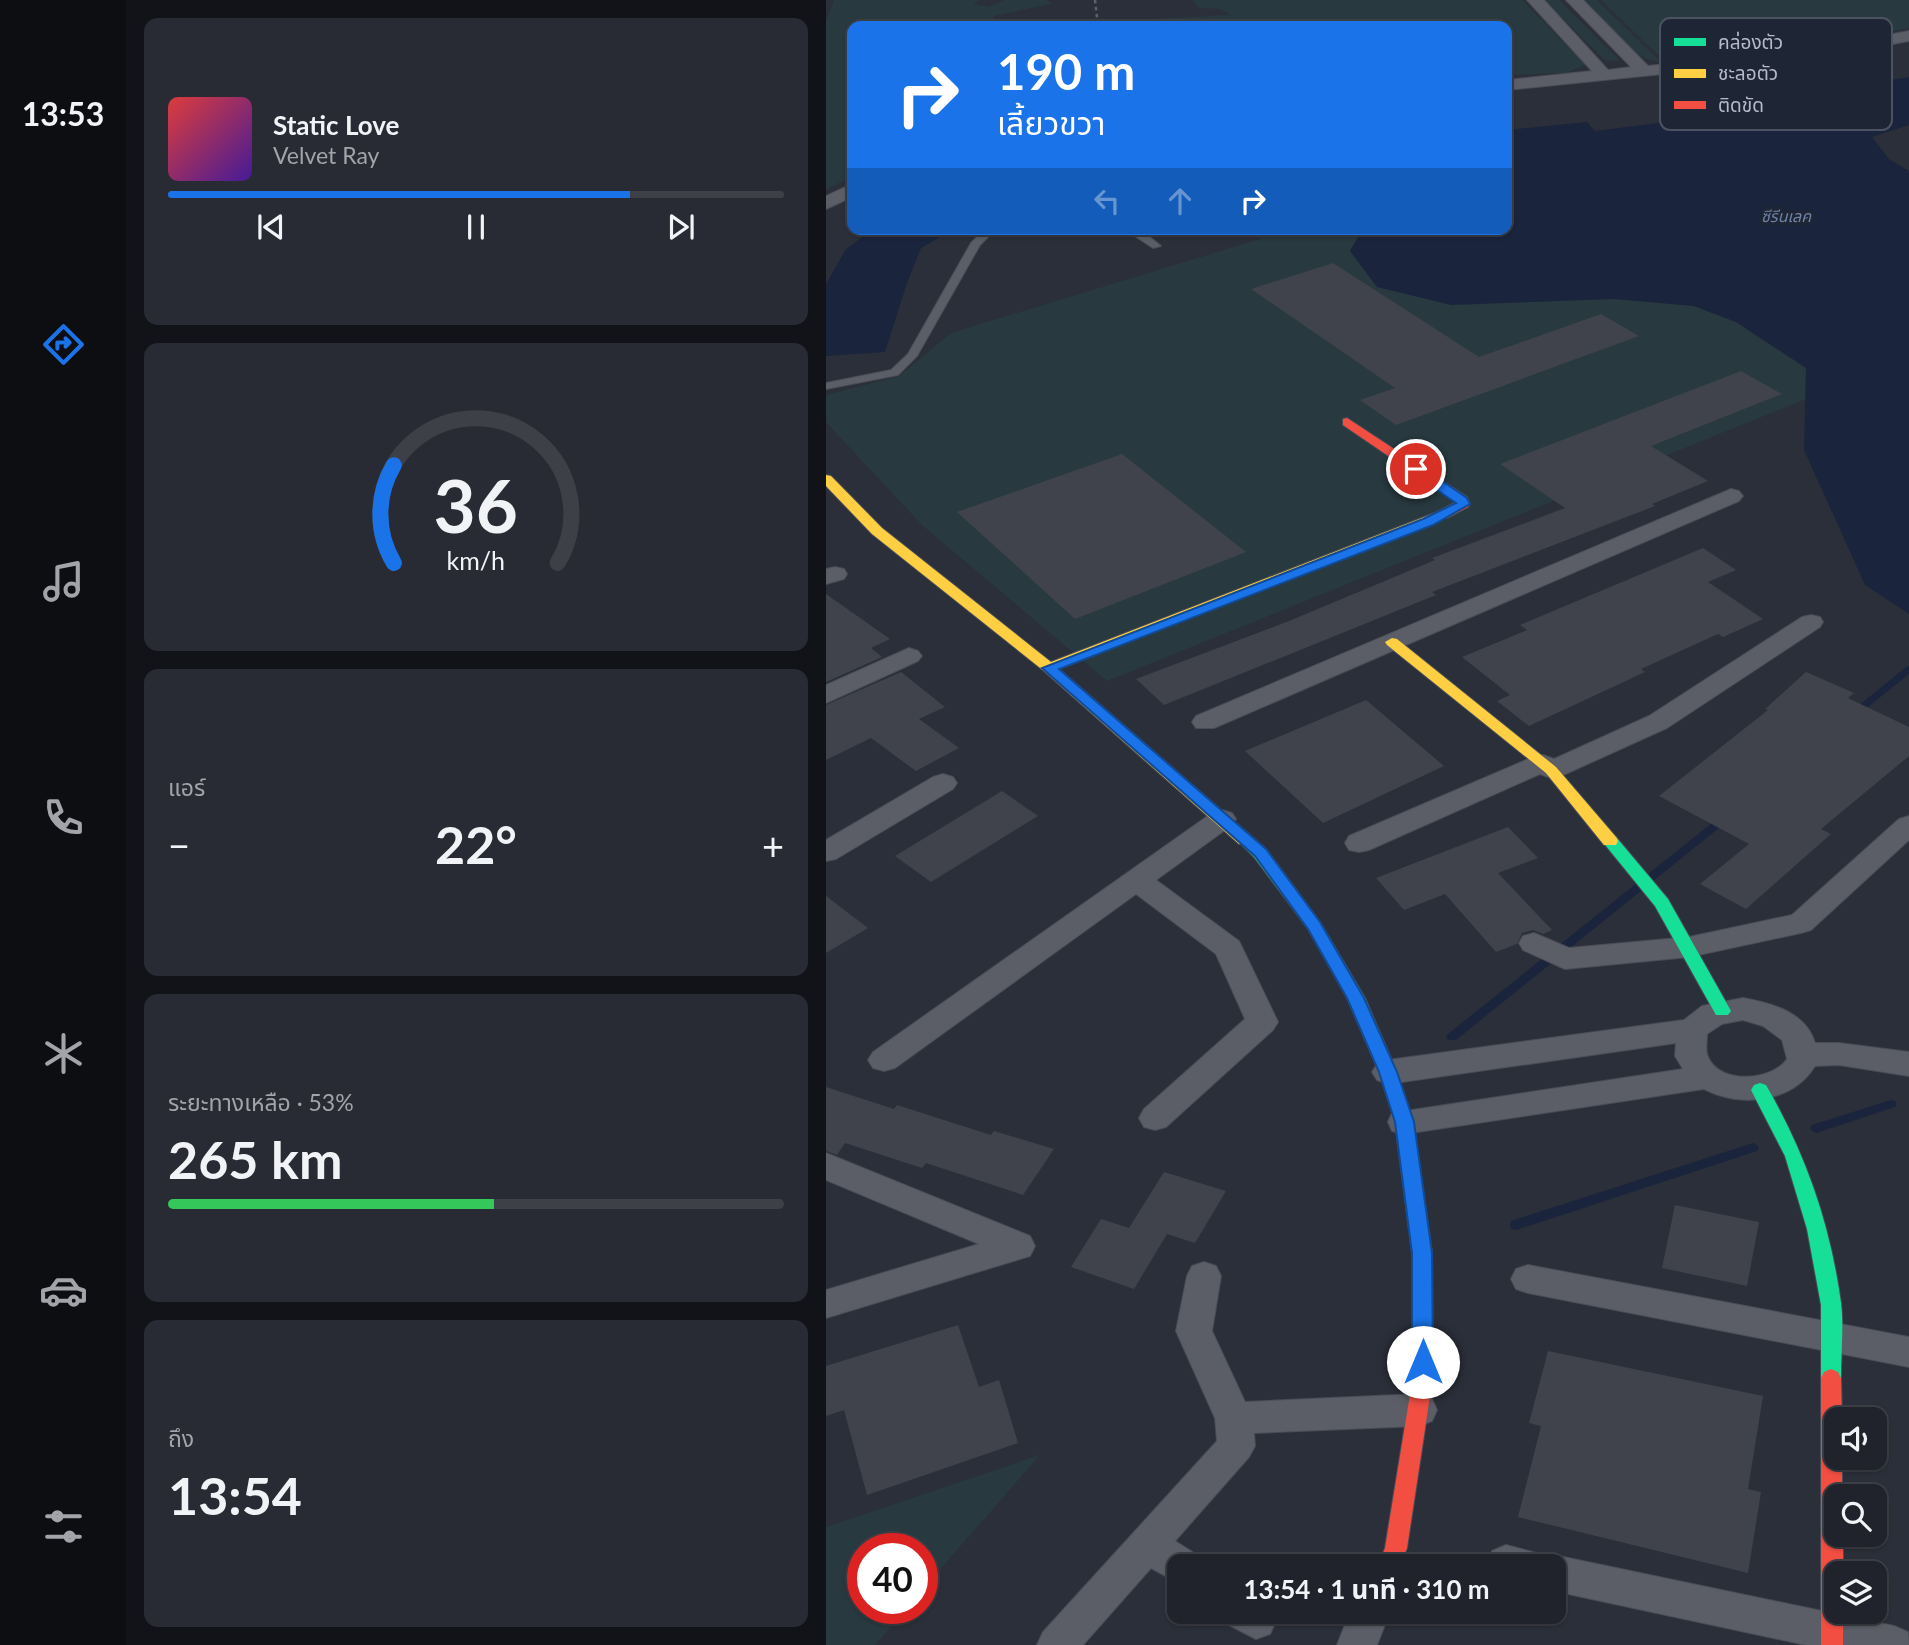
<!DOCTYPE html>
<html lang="th">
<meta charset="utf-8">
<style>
:root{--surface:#20232b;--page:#282b33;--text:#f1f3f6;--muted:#a2a4a9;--line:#3d4047;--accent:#1a73e8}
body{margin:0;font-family:Lato,"Noto Sans Thai",sans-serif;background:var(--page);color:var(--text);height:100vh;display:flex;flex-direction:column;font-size:26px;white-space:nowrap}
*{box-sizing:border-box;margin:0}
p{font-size:23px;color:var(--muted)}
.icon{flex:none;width:38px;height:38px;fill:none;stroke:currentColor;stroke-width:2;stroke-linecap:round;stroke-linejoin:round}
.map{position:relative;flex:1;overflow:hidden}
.details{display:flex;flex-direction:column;gap:18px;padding:18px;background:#121318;width:700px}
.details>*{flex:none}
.guide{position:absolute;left:21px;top:21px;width:665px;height:214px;border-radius:14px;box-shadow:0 2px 5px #0004,0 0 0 2px var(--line);background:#1a73e8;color:#fff;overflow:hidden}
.fabs{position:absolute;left:998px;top:1407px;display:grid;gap:14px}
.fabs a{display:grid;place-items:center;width:63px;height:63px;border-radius:14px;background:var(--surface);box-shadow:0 2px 5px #0004,0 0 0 2px var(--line);font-size:35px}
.speed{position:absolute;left:21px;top:1533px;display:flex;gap:14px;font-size:35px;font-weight:700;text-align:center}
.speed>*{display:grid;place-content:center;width:91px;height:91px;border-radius:50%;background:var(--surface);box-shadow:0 2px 5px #0004,0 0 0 2px var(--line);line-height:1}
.speed .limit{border:10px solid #d22;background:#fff;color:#111}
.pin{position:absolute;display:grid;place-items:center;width:60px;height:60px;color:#fff;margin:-30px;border:4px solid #fff;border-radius:50%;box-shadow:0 2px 7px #0007}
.me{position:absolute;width:77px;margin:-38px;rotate:0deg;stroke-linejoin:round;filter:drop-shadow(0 0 5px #0008)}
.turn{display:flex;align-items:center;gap:24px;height:147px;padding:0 35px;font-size:32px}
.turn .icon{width:91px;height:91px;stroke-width:2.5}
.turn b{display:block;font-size:49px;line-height:60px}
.lanes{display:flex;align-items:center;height:66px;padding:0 35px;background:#0003;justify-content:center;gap:35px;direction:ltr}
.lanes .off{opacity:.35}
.big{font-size:52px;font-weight:700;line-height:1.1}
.details .tile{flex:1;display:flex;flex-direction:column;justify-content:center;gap:10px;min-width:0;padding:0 24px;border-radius:14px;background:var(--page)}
.details .dial{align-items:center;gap:0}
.dial svg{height:182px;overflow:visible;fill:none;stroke:var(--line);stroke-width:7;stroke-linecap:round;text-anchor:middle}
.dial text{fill:var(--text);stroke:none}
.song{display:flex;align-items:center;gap:21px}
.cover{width:84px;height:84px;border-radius:10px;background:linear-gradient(135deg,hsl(0 70% 55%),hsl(260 70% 35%))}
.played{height:7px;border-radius:4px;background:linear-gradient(90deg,var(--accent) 75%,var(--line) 75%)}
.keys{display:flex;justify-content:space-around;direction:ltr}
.heat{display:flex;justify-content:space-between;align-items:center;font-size:38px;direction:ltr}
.charge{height:10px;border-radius:5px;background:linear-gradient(90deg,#34c759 53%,var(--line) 0)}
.trip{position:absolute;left:341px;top:1554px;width:399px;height:70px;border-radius:14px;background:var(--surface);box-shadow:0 2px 5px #0004,0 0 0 2px var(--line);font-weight:700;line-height:70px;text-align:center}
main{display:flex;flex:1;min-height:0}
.menu{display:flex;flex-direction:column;width:126px;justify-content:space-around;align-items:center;background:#0d0e11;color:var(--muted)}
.menu .icon{width:49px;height:49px}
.menu .current{color:var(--accent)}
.menu b{font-size:32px;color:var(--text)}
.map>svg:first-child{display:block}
.green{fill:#28393f}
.water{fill:#1a243c}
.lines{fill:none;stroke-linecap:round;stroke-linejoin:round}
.stream{fill:#1a243c;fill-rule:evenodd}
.building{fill:#40434c}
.lane-casing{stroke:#494c56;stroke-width:2}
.street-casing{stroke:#494c56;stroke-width:2}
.fast-casing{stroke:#494c56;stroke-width:2}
.slow-casing{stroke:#494c56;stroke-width:2}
.jam-casing{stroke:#494c56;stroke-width:2}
.path{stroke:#5c6168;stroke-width:2.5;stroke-dasharray:3.5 3.5;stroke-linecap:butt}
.lane{fill:#5b5e66;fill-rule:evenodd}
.street{fill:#5b5e66;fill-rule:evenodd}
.fast{fill:#16e098;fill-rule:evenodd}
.slow{fill:#ffcf43;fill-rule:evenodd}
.jam{fill:#f24e42;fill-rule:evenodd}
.route{fill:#1a73e8;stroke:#114b97;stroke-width:2}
.labels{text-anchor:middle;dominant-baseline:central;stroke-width:7;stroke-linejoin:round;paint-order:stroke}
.far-water-label{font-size:16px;font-style:italic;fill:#6f82a8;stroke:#1e2534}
.key{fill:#1e2534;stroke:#4b5261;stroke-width:2}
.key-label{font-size:19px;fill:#b5bbc9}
</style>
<main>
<nav class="menu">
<b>13:53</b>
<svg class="icon current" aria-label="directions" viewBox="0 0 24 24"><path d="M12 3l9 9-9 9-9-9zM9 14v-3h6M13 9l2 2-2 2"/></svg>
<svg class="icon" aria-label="music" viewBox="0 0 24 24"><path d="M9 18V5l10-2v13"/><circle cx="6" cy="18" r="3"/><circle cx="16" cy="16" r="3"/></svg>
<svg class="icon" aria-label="phone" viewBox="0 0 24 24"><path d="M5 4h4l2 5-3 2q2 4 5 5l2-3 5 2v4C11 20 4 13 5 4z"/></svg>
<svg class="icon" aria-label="climate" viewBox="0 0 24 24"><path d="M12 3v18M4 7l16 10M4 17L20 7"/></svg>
<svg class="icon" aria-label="car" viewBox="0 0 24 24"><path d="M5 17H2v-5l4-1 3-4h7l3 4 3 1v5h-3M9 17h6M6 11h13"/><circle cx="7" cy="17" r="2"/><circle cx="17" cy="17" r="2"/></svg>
<svg class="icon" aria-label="filters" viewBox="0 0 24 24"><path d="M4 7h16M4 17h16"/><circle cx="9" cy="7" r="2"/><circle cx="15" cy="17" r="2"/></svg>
</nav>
<section class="details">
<div class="tile">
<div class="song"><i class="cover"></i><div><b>Static Love</b><p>Velvet Ray</p></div></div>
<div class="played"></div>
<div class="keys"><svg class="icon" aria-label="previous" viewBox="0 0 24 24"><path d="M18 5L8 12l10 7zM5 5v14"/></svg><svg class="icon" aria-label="pause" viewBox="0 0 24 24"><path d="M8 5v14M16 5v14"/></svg><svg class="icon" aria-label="next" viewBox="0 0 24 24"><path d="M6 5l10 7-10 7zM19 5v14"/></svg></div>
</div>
<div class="tile dial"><svg viewBox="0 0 100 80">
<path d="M14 69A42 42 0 1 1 86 69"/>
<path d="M14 69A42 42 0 0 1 14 26" stroke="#1a73e8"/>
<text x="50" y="56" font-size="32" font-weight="700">36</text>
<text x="50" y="72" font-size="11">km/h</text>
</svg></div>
<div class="tile"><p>แอร์</p>
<div class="heat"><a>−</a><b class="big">22°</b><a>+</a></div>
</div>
<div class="tile"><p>ระยะทางเหลือ · 53%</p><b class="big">265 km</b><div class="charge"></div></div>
<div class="tile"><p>ถึง</p><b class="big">13:54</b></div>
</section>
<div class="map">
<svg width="1083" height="1645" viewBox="0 0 1083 1645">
<rect width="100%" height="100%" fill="#2b2f39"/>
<g class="green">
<path d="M8 0H154L148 4 162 7 178 0H222L225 4 168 16 170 26H26V176L0 190V21Z"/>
<path d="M366 0H696L760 65 739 73 681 75V26H282L281 21 405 15 395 9 373 8Z"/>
<path d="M718 0H733L794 61 779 60Z"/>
<path d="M754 0H771L835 62C802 59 777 22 754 0Z"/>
<path d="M775 0H1083V28L916 59 841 64Z"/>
<path d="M430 229H537L524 251 789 299 868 306 910 322 980 368V399L281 681 96 525 0 422V395L73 376 125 333 434 239Z"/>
<path d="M214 1455 96 1590V1549H37V1608H81L49 1645H0V1527Z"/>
</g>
<g class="water">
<path d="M1083 77V125L1046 137 1063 159 1083 171V614L1039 585 978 450 980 368 910 322 868 306 789 299 625 305 551 287 524 251 537 229H681V130L761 122 769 131 904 114 903 107Z"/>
<path d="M48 229H128L95 248 81 283 59 352 0 356V284L20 249Z"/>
</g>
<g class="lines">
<g class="stream">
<path d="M1083 666V674L1032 715H1026L1024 713 1026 711 1080 667Z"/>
<path d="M900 814 905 817 904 819 630 1040H622L620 1037 622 1034 896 815Z"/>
<path d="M1065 1100 1069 1101 1071 1104 1069 1107 990 1133 986 1131 984 1128 986 1125Z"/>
<path d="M927 1143 931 1145 933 1148 931 1151 690 1230 685 1229 684 1225 685 1221Z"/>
</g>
</g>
<g class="building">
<path d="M507 263 653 357 775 314 813 336 570 425 534 400 569 388 425 289Z"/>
<path d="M915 371 956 394 825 446 882 481 826 504 829 506 606 592 610 595 338 705 310 679 463 621 609 560 606 558 739 508 674 464Z"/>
<path d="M296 454 420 552 249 619 131 512Z"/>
<path d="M877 548 910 570 882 582 937 619 897 637 892 634 815 669 819 672 703 726 671 701 684 695 636 657 701 630 694 625Z"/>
<path d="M0 594 64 639 45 648 56 657 0 682Z"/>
<path d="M75 672 119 707 93 719 133 748 90 771 45 738 0 760V705Z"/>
<path d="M980 672 1028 693 1022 698 1083 727V756L995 829 1005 834 920 909 874 884 923 844 833 796 942 710 939 709Z"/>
<path d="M540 700 618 766 497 823 419 751Z"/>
<path d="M176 791 212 816 105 882 69 856Z"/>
<path d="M682 827 712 858 672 873 726 930 717 934 707 930 696 933 691 944 670 952 619 894 578 910 550 878Z"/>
<path d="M0 896 42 928 0 953Z"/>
<path d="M0 1087 68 1109 71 1105 165 1135 168 1131 228 1149 197 1195 100 1163 96 1168 19 1143 11 1155 0 1151Z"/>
<path d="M338 1172 400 1191 369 1243 341 1234 308 1289 245 1267 275 1219 303 1228Z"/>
<path d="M849 1205 933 1222 921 1286 836 1268Z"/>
<path d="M132 1325 153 1387 173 1380 192 1443 41 1495 18 1410 0 1416V1366Z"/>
<path d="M722 1351 937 1396 922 1489 935 1492 922 1573 692 1517 715 1426 703 1423Z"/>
</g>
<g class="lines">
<defs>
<g id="lane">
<path d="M159 229H170L154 245 91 356 72 375 0 389V383L65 370 82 354 145 243Z"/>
<path d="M298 229 315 230 335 246 327 248Z"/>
</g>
<g id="street">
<path d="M701 0H718L782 70 805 67 740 0H757L822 66 992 48 1083 31V41L992 58 681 90V80L766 71Z"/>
<path d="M26 184V197L0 209V196Z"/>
<path d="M905 489 913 491 917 496 913 501 388 728H370L366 722 370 716Z"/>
<path d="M9 567 18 569 21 574 18 579 0 584V569Z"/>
<path d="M985 615 994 617 997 622 994 627 841 728 735 776 725 778 714 774 543 850 533 852 523 850 519 843 523 836 707 757 717 755 728 759 823 716 976 617Z"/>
<path d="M83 648 92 651 96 656 92 661 0 703V685Z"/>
<path d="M117 774 127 777 131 783 127 789 10 859 0 861V840L107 777Z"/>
<path d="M396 810 406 813 410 819 406 825 330 880 413 941 452 1022 447 1030 340 1127 329 1130 318 1127 313 1118 318 1109 419 1019 390 954 310 894 69 1068 58 1071 47 1068 42 1060 47 1052 386 813Z"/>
<path d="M1083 816V840L985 930 975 933 863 957 739 969 697 950 693 943 697 936 708 933 743 948 863 937 966 915 1073 819Z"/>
<path d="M917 998C945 1003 980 1012 989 1043H1013L1083 1052V1076L1013 1065 989 1066C966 1103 915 1108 878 1089L578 1134 566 1131 562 1122 566 1113 857 1069 849 1056 850 1043 562 1084 551 1080 546 1072 551 1064 562 1060 858 1020 876 1006ZM917 1020 937 1026 956 1040 961 1059C946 1081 894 1085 882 1057 879 1051 881 1041 881 1034L896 1024Z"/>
<path d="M0 1153 204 1236 209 1246 204 1256 0 1318V1290L153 1244 0 1180Z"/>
<path d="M378 1262 390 1266 395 1276 386 1331 419 1402 593 1394 606 1399 611 1410 606 1421 593 1426 428 1433 429 1446 423 1457 349 1541 368 1553 374 1566H354V1584L325 1568 257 1645H211L217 1632 391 1441 389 1418 350 1331 361 1276 366 1266Z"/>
<path d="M702 1265 1083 1337V1367L702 1293 690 1289 685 1279 690 1269Z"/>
<path d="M680 1545 710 1553 714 1562 728 1555 1068 1626 1082 1632 1083 1645H980L728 1591V1566H662L666 1551Z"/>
<path d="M397 1612H446L450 1621 444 1634 430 1639 403 1625Z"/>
<path d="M524 1612H564L551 1645H511Z"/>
</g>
<g id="fast">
<path d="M419 835 425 836 440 849 494 922 539 998 571 1072 587 1122 606 1253 607 1376 604 1382 597 1385 590 1382 587 1376 586 1253 569 1122 553 1072 521 998 482 929 428 857 411 840Z"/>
<path d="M784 836 790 837 842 899 905 1011 902 1015H890L829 906 776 841Z"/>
<path d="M934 1083 940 1085C980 1155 1004 1223 1015 1303 1018 1327 1015 1353 1015 1378L1012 1384 1005 1387 998 1384 995 1378V1305L981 1229 959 1156 925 1090 928 1085Z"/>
</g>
<g id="slow">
<path d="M0 475 5 476 56 528 225 662 611 512 616 511 623 515 233 669 425 836 427 840 425 844H413L218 671 46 534 0 486Z"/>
<path d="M566 638 571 639 730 767 790 837 792 841 790 845H778L720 773 561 645 559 642Z"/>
</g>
<g id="jam">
<path d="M521 418 641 497 644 504 642 507 621 518H611V512L630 502 517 425V419Z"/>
<path d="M597 1367 604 1370 607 1376 581 1548 574 1566H552L559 1548 587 1376 590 1370Z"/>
<path d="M1005 1369 1012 1372 1015 1378 1016 1419H1010V1458H1016V1496H1010V1535H1017V1573H1010V1612H1017V1645H995V1378L998 1372Z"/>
</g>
</defs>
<use href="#lane" class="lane-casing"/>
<use href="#street" class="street-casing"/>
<use href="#fast" class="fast-casing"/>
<use href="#slow" class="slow-casing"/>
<use href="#jam" class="jam-casing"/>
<path class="path" d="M269 0 272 26"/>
<use href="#lane" class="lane"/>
<use href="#street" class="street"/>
<use href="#fast" class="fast"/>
<use href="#slow" class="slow"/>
<use href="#jam" class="jam"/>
</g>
<path class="route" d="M585 466H594L641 498 644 504 607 525 233 669 440 849 494 922 538 998 571 1072 588 1122 606 1253 607 1362 604 1368 597 1370 589 1368 586 1362V1253L569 1122 553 1072 521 998 482 929 429 856 216 668 597 519 630 503 585 472Z"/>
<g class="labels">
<g class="far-water-label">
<text x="960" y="215">ซีรีนเลค</text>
</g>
</g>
<rect x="834" y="18" width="232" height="112" rx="10" class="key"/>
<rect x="848" y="38" width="32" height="8" fill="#16e098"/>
<rect x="848" y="69" width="32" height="9" fill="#ffcf43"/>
<rect x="848" y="101" width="32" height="8" fill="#f24e42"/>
<g class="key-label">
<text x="892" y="49">คล่องตัว</text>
<text x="892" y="80">ชะลอตัว</text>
<text x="892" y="112">ติดขัด</text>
</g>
</svg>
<div class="fabs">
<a><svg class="icon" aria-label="sound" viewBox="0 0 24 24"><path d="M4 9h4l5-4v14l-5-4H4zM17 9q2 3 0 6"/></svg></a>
<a><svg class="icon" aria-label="search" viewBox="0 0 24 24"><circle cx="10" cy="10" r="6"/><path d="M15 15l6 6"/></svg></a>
<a><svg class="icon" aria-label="layers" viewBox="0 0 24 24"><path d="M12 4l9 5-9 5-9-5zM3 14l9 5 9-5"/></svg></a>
</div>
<div class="speed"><div class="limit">40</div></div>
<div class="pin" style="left:590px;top:469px;background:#d93025"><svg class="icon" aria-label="arrive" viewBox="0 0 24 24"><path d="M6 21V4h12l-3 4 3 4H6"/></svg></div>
<svg class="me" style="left:597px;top:1362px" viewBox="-20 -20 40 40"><circle r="19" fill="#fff"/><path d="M0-13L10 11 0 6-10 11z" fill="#1a73e8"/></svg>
<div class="trip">13:54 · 1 นาที · 310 m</div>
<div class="guide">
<div class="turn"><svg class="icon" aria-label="right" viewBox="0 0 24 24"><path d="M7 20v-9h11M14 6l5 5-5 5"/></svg><div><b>190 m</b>เลี้ยวขวา</div></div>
<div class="lanes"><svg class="icon off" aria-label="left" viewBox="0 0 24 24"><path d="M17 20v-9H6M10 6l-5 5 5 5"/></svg><svg class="icon off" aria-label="ahead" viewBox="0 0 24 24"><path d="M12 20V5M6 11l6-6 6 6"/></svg><svg class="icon" aria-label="right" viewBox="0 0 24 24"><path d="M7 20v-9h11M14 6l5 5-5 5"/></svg></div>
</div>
</div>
</main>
